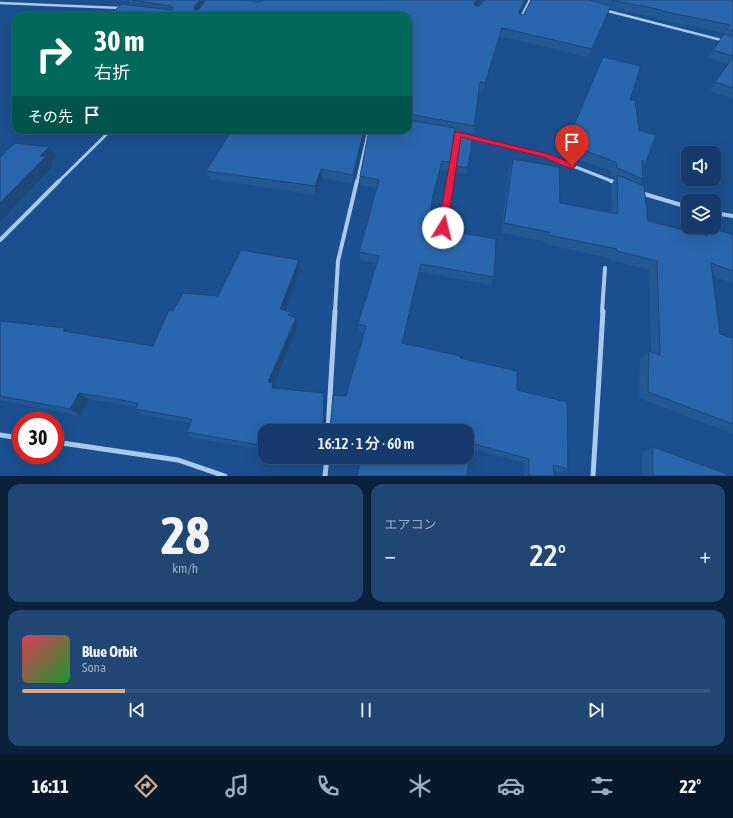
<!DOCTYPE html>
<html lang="ja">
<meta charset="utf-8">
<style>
:root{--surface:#143b6b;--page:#214673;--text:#f1f3f6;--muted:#9dadc1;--line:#33557e;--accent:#d6ab8b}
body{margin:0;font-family:"Asap Condensed","Noto Sans JP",sans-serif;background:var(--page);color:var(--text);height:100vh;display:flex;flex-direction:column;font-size:15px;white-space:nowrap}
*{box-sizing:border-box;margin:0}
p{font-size:13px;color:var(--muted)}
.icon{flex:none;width:22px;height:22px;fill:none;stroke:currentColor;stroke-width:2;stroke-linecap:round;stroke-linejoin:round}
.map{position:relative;height:476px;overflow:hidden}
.sheet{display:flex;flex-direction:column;gap:8px;padding:8px;background:#0b203b;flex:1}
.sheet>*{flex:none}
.guide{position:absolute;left:12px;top:12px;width:400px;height:122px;border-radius:12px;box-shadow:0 4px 16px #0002,0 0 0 1px var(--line);background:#00695c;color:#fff;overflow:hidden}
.fabs{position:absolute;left:681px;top:146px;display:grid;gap:8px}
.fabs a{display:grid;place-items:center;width:40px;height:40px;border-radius:8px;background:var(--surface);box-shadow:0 4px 16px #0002,0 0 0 1px var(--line);font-size:20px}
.speed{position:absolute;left:12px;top:412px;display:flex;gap:8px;font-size:20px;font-weight:700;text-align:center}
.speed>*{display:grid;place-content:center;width:52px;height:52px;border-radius:50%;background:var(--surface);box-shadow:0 4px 16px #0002,0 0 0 1px var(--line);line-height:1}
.speed .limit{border:6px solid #d22;background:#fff;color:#111}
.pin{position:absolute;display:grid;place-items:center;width:34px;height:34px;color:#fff;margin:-41px -17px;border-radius:50% 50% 50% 0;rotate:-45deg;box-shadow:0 0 4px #0007}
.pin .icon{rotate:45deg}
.me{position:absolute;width:44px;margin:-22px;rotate:9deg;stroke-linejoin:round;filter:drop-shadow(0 0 3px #0008)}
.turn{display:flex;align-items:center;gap:14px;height:84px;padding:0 16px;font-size:18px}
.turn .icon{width:52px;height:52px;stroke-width:2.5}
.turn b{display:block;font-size:28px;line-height:34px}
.then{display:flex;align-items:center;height:38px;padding:0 16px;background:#0003;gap:8px;font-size:15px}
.big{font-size:30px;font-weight:600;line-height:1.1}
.sheet .tile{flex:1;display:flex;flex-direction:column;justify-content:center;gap:6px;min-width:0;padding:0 14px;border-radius:12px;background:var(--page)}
.sheet .dial{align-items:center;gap:0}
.dial b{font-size:52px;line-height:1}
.song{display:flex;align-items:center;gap:12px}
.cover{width:48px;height:48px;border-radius:6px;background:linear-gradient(135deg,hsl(350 70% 55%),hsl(130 70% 35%))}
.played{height:4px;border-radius:2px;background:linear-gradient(90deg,var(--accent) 15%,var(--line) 15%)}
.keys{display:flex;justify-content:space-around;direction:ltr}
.heat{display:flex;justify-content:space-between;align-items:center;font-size:22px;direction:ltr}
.sheet .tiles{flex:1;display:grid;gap:8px;grid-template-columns:1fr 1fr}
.tile:last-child{grid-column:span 2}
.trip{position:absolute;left:258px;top:424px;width:216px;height:40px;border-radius:12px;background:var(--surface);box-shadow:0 4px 16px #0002,0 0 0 1px var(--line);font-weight:600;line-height:40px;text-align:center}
.tabs{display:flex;height:64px;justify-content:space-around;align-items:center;background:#08182b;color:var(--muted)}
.tabs .icon{width:28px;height:28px}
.tabs .active{color:var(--accent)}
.tabs b{font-size:18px;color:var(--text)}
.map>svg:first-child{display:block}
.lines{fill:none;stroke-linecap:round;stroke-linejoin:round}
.street-far3{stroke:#a9c9ee;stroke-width:2.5}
.street-far2{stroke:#a9c9ee;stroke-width:3}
.street-far1{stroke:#a9c9ee;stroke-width:4}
.street{stroke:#a9c9ee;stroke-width:5}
.wall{fill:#245895}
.shaded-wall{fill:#1d4779}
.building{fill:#2a66ad;stroke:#1d4779}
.route{fill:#e11d48;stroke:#92132f}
</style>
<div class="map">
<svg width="733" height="476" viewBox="0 0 733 476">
<rect width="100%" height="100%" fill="#1b4f8f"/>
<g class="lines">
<g class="street-far3">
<path d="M0 3 121 8"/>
<path d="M604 10 733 43"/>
<path d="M520 19 530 0"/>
</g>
<g class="street-far2">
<path d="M450 133 545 155 614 182"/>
<path d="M58 182 111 130"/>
<path d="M357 182 369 130"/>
<path d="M450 182 457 134"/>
</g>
<g class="street-far1">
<path d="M611 181 618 184"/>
<path d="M641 193 688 207"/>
<path d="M714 213 733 216"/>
<path d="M443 228 450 181"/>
<path d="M0 240 59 181"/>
<path d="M335 312 338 261 357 181"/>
<path d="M602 312 605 268"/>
</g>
<g class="street">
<path d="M328 431 335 311"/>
<path d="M0 435 21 438"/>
<path d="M55 442 178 460 225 476"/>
<path d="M325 476 327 457"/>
<path d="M593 476 603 311"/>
</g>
</g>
<g class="wall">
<path d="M128 0H482L477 6H479L484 0H527L519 14 520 15 524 14 531 0H733V99L710 91 728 64 707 58 725 33 657 19 658 18 610 8 588 57 500 36 483 92 479 91 474 126 472 135 463 133 468 168 467 173 455 172 461 132 455 131 449 171 440 170 432 203 428 227 494 277 491 285 420 272 402 344 460 358 517 390 568 469 561 473 554 471V476H524V463L470 448 467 431H330V429L346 396 364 333 358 331V324L377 263 360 260 359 252 376 188 360 185V176L408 16H108L130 5Z"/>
<path d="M603 57 630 100 639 130 646 162 642 167 643 179 640 184 648 221 702 234 709 227 733 235V283L712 276 720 334 733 338V434L639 398 640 359 649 351 651 352 649 270 610 260V258L544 244V241L501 233 509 169 513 159 560 203 612 213 611 185 615 179 611 178V171L562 154Z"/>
<path d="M232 130H366L353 184 322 178 316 195 210 179 206 171Z"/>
<path d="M299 260 300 269 285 311 290 312 291 316 296 318 298 326 274 384 276 389 326 400 325 431H265V450L193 438 187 432 190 423 143 415 135 409 136 407 89 399 80 416 0 400V321L65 328 70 332 153 346 173 311 218 296Z"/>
<path d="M653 447 727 476H642V452Z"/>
</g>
<g class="shaded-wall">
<path d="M200 0H208L197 14 195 10 194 7Z"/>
<path d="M477 0H482L473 10 474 3Z"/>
<path d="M525 0H527L517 20 519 12Z"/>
<path d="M502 28 500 36 483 92 485 83Z"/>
<path d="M364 130H366L353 184V175Z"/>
<path d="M49 147 56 157 50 163 53 166 0 222V203L40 156Z"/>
<path d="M442 161 440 170 432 203 433 195Z"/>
<path d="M321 169 322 178 316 195 315 186Z"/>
<path d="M299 260 300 269 283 318 280 309Z"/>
<path d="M421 264 420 272 401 350 402 343Z"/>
<path d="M296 318 298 326 274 384 276 390 275 395 268 382Z"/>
<path d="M65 328 74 336 63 331Z"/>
<path d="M79 393 89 399 80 416 70 409Z"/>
<path d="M324 393 326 400 325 431H324L323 428Z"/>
</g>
<g class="building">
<path d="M132 0H200L194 7 195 10H198L206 0H246L260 2 263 0H477L474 3 475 6H479L484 0H525L519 12 520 15 524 14 531 0H589L611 6 592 49 502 28 485 83 480 82 474 126 409 114 408 115V16H108L122 4 172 10 173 8 171 6Z"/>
<path d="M611 0H733V31L727 29 731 25 661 11 662 10Z"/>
<path d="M724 34 733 36V56L713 50Z"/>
<path d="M603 57 641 66 630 100H635L639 130 656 135 646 162 642 160 643 179 617 168 616 162 566 144Z"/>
<path d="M733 57V88L715 82Z"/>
<path d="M408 120 455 128 450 162 442 161 433 195 428 227 496 239 494 277 421 264 402 343 460 356V358L517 371V390L567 402 568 469 553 465 554 476H529V459L471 443 467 476H357L362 457H467V431H351L352 429H330L333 395 346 396 366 326 358 324 379 256 359 252 379 180 360 176 369 130H408Z"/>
<path d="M232 130H364L353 175 321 169 315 186 206 171Z"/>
<path d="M461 132 473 135 468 168 456 166Z"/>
<path d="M15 143 49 147 40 156 45 157 0 203V157Z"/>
<path d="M513 159 559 167 560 203 618 214 617 175 644 186 648 221 708 236 709 227 733 235V271L711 263 720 334 733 338V424L648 392 649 351 660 355 657 261 617 251V249L549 235V232L504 223Z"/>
<path d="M241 250 299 260 280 309 290 312 288 315 296 318 268 382 273 383 272 388 324 393 323 428H294V431H265V446L187 432 192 419 135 409 138 403 79 393 70 409 0 396V321L65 328 63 331 153 346 169 310 173 311 183 293 218 296Z"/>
<path d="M653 447 727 474V476H653Z"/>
</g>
<path class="route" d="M455 132H457L548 154 575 164 576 166 572 169 543 157 461 137 447 228 443 232 438 228Z"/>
</svg>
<div class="fabs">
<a><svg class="icon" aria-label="sound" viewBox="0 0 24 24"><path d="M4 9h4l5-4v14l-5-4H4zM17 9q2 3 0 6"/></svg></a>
<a><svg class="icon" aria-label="layers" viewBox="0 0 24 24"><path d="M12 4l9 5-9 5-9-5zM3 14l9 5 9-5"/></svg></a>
</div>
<div class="speed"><div class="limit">30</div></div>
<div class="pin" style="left:572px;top:166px;background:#d93025"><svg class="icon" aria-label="arrive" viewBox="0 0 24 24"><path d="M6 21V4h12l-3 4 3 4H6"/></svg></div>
<svg class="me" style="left:443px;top:228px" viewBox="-20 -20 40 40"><circle r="19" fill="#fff"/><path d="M0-13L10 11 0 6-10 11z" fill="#e11d48"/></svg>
<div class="trip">16:12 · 1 分 · 60 m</div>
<div class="guide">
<div class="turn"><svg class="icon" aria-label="right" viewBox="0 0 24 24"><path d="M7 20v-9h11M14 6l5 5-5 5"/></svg><div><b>30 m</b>右折</div></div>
<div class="then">その先<svg class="icon" aria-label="arrive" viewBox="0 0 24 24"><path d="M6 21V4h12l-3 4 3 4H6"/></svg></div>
</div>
</div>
<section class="sheet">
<div class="tiles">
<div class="tile dial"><b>28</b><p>km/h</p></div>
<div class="tile"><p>エアコン</p>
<div class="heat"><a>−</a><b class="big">22°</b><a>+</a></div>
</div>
<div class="tile">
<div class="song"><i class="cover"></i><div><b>Blue Orbit</b><p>Sona</p></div></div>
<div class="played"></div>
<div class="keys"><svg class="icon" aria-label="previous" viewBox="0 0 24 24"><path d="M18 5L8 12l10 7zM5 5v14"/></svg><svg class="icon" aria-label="pause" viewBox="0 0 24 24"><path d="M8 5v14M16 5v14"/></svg><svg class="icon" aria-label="next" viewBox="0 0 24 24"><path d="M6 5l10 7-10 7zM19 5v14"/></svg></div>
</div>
</div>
</section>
<nav class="tabs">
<b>16:11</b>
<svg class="icon active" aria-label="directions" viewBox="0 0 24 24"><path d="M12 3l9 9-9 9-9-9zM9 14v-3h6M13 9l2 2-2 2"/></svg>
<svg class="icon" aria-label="music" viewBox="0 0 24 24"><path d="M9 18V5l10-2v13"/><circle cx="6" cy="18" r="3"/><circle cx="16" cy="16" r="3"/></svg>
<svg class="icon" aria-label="phone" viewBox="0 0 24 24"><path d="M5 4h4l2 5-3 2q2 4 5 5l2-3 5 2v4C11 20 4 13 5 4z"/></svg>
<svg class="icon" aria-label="climate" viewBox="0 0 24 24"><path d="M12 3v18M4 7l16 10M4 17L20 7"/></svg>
<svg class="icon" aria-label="car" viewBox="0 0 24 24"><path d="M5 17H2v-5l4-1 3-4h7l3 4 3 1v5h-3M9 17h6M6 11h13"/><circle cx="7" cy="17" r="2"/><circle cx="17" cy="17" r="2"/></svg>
<svg class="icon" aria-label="filters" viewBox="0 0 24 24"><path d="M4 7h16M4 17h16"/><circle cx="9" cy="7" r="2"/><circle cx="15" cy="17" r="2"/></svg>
<b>22°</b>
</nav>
